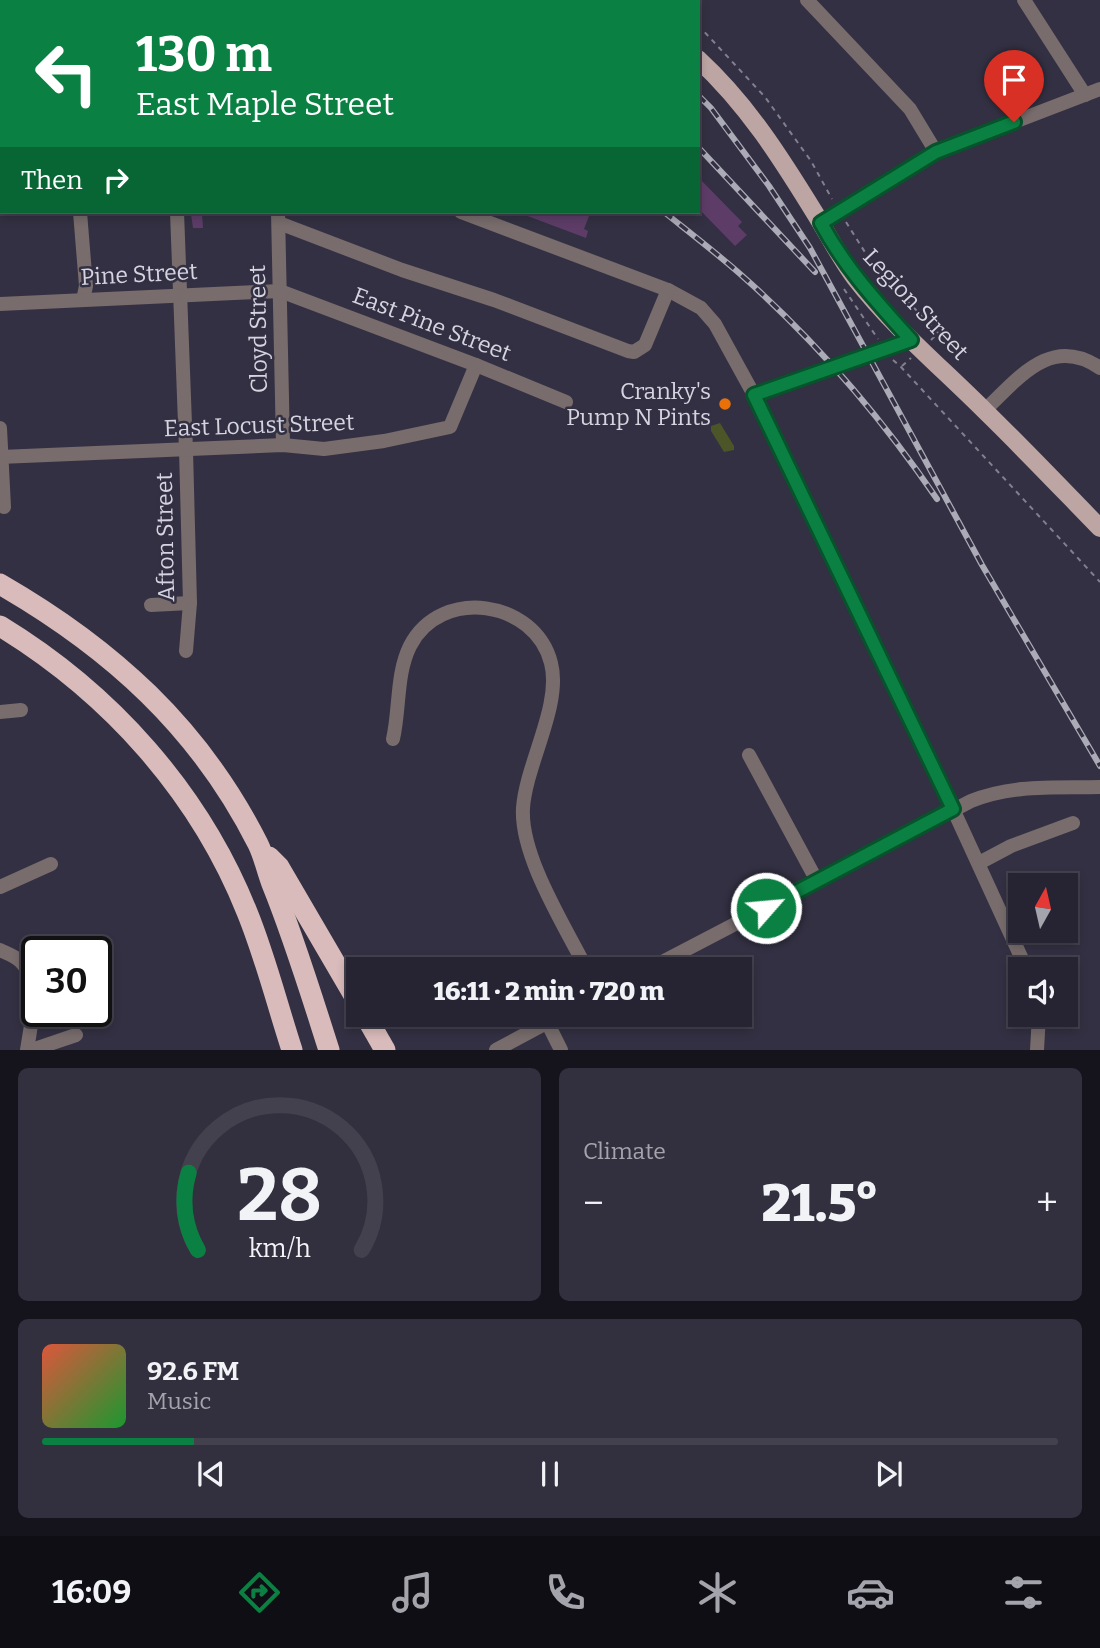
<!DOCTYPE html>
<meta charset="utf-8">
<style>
:root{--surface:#262432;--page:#32303e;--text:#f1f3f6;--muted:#a4a4ac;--line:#42414d;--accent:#0b8043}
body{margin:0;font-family:Bitter,serif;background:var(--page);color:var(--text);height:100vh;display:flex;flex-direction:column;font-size:26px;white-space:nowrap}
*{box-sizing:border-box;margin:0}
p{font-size:23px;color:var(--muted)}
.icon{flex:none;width:38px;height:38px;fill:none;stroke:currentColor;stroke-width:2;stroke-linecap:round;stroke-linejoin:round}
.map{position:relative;height:1050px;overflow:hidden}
.sheet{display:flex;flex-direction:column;gap:18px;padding:18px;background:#15141c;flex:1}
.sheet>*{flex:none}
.top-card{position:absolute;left:0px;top:0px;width:700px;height:214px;box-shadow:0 4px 10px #0003,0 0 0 2px var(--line);background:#0b8043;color:#fff;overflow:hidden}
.needle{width:46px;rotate:8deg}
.buttons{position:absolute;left:1008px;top:873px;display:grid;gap:14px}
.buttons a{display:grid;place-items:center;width:70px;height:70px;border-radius:0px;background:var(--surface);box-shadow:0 4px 10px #0003,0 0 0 2px var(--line);font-size:35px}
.speed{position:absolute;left:21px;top:936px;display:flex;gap:14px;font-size:35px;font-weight:700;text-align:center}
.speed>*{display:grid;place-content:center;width:91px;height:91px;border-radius:50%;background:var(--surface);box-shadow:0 4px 10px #0003,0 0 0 2px var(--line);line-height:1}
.speed .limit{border:4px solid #111;border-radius:10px;background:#fff;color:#111}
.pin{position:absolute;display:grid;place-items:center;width:60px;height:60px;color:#fff;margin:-72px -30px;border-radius:50% 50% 50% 0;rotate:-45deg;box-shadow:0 0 7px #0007}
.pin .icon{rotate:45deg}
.me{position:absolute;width:77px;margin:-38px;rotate:63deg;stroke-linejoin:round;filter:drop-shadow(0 0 5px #0008)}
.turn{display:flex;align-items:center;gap:24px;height:147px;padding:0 21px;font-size:32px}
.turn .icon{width:91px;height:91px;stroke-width:2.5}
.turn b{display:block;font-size:49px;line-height:60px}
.then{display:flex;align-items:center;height:66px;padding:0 21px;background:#0003;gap:14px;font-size:26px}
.big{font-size:52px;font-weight:800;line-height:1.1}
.sheet .widget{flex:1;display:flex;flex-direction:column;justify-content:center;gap:10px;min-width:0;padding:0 24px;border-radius:10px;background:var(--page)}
.sheet .dial{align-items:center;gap:0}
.dial svg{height:182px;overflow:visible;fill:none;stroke:var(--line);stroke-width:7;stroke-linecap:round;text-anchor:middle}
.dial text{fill:var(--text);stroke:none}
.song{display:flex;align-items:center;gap:21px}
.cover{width:84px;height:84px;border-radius:10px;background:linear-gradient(135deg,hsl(10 70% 55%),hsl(130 70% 35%))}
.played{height:7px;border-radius:4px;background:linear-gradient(90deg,var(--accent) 15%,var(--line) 15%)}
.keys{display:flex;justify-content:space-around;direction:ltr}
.heat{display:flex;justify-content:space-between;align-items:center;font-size:38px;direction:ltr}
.sheet .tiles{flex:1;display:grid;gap:18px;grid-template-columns:1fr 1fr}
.widget:last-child{grid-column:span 2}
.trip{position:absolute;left:346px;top:957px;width:406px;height:70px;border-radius:0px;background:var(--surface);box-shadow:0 4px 10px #0003,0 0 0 2px var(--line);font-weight:800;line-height:70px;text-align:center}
.tabs{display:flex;height:112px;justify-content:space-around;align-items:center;background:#0f0e14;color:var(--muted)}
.tabs .icon{width:49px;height:49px}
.tabs .on{color:var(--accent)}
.tabs b{font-size:32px;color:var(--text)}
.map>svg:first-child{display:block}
.green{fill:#4b5527}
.building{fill:#5d3d68}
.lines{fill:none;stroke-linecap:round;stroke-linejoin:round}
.path{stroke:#82808f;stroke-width:2;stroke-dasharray:5 5;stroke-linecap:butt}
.minor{stroke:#786c6c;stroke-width:14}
.major{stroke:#bda5a4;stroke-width:18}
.highway{stroke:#d8bbba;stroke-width:21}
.rail-casing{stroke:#abaab7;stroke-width:6}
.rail{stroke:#323042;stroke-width:3.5;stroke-dasharray:10;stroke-linecap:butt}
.route-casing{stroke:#07532c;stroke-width:18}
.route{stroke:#0b8043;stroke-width:12}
.food-dot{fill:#e8710a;stroke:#323042;stroke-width:2.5}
.labels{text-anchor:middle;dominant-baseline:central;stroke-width:5;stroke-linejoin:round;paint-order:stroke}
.street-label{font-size:23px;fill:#d5d4e0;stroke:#323042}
.poi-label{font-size:23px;fill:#d5d4e0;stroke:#323042;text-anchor:end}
</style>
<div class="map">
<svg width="1100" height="1050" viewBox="0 0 1100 1050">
<rect width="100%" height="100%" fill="#323042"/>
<path class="green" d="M720 423 734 446V450L724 452 711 431V426Z"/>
<g class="building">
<path d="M698 177 742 222 738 226 747 235 735 246 698 208Z"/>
<path d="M517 212H583L589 216 584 229 588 231 586 238Z"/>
<path d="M202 213 203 228H193L191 214Z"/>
</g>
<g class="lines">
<g class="path">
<path d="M669 0 671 2"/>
<path d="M698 25 765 97 811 161 832 199"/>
<path d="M846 222 873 265 938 333 931 340"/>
<path d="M844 289 878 339"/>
<path d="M893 360 901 367 1100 582"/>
<path d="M902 366 911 358"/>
</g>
<g class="minor">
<path d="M807 0 910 109 936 152"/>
<path d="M1024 0 1085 95"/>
<path d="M0 153H2"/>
<path d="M80 212 86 286 83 300"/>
<path d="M177 212 186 450 190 603 186 651"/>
<path d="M278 212 283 445"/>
<path d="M461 212 668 290 701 308 715 324 754 395 953 809 1027 970"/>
<path d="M279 223 402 270 494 300 628 351 634 352 645 345 668 290"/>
<path d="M821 223 936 152 1100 89"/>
<path d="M0 304 280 291 476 365 566 402"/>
<path d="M754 395 911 340"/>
<path d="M985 410C1018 379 1051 334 1100 368"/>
<path d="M0 428 4 507"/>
<path d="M0 457 283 445 324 449 384 441 450 427 476 365"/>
<path d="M151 605 190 603"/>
<path d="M0 712 21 710"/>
<path d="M393 739C400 709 396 674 410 646 441 586 535 600 551 663 562 705 526 764 523 808 520 856 565 926 587 970"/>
<path d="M749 755 817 881"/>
<path d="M979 863 1011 846 1073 823"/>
<path d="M0 887 51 864"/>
<path d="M0 950C6 953 15 956 20 961 42 982 31 1023 27 1050"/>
<path d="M647 970 971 801C1013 784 1056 788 1100 787"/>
<path d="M547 1022 561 1050"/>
<path d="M32 1050 76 1035"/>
<path d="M496 1050 561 1015"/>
<path d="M1037 1050 1039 1015"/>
</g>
<g class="major">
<path d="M635 0 637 2"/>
<path d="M698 59C747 104 781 158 816 215 829 236 840 258 855 278 893 327 941 367 985 411 1024 449 1062 489 1100 528"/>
</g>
<g class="highway">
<path d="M0 584C111 648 199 727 258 844 264 856 267 871 272 884 294 938 311 994 329 1050"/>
<path d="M0 626C110 693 199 792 247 912 265 956 277 1004 292 1050"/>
<path d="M269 857 279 867 359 1004"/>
<path d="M365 1015 385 1050"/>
</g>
<defs>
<g id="rail">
<path d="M286 0 290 2"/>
<path d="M421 0 426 2"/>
<path d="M442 0 446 2"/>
<path d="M463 0 467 2"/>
<path d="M479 0 483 2"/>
<path d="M522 0 524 2"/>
<path d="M598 0 600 2"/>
<path d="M698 95 711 108 769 186 810 248 982 565 1100 766"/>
<path d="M698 147 815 272"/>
<path d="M664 212C689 232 715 252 739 273 814 339 881 417 937 499"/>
</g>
</defs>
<use href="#rail" class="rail-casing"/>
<use href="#rail" class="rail"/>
</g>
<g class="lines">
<defs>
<path id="route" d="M766 908 953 809 754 395 911 340C877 302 846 269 821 223L936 152 1014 122"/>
</defs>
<use href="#route" class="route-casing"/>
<use href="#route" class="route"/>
</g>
<circle class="food-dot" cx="725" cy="404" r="7"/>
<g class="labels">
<g class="street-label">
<text transform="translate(139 274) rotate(-3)">Pine Street</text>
<text transform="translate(916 304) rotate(47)">Legion Street</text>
<text transform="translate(432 324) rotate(21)">East Pine Street</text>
<text transform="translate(258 329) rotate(-91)">Cloyd Street</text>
<text transform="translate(259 425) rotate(-2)">East Locust Street</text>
<text transform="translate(165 537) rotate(-91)">Afton Street</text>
</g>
<g class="poi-label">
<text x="711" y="391">Cranky's<tspan x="711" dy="26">Pump N Pints</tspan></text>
</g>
</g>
</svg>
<div class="buttons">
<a><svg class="needle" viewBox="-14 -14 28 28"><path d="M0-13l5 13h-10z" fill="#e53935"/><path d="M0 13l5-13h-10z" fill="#a4a4ac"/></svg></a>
<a><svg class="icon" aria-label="sound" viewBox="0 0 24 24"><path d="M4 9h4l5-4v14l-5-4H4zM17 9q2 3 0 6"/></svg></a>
</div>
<div class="speed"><div class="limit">30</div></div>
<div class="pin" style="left:1014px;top:122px;background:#d93025"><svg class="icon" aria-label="arrive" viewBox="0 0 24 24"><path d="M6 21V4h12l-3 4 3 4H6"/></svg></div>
<svg class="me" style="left:766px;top:908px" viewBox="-20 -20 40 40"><circle r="17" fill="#0b8043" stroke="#fff" stroke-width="3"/><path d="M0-11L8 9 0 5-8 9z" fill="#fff"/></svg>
<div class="trip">16:11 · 2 min · 720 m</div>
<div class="top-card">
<div class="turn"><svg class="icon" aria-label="left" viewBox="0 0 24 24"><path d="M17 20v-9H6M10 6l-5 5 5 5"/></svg><div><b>130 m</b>East Maple Street</div></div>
<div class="then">Then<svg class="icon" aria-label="right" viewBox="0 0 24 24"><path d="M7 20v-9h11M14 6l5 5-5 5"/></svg></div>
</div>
</div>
<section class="sheet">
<div class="tiles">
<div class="widget dial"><svg viewBox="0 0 100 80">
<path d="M14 69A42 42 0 1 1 86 69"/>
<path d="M14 69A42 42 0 0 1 10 35" stroke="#0b8043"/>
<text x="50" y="56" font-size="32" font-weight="700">28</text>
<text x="50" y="72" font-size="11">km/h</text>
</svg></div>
<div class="widget"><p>Climate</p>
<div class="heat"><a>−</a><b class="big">21.5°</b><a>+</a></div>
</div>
<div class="widget">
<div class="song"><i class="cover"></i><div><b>92.6 FM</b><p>Music</p></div></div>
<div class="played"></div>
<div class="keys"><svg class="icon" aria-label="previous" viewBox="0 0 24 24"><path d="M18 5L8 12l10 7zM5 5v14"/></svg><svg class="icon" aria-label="pause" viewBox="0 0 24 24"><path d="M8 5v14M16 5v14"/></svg><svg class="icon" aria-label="next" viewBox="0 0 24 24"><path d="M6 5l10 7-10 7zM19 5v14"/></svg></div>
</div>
</div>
</section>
<nav class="tabs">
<b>16:09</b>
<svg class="icon on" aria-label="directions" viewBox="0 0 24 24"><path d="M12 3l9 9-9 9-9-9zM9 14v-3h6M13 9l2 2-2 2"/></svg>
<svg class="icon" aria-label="music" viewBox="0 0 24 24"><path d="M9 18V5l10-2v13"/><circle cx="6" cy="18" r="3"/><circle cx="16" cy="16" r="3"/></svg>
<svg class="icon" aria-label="phone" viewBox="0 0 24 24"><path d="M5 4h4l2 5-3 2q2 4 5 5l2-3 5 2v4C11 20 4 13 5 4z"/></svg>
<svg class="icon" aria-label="climate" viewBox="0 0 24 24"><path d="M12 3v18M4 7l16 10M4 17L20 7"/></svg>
<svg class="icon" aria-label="car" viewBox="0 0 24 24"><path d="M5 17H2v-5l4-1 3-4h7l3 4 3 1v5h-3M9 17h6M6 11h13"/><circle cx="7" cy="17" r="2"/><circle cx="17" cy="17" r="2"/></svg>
<svg class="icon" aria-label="filters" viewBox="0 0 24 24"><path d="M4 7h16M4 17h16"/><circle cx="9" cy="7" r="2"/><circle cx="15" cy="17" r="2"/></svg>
</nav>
